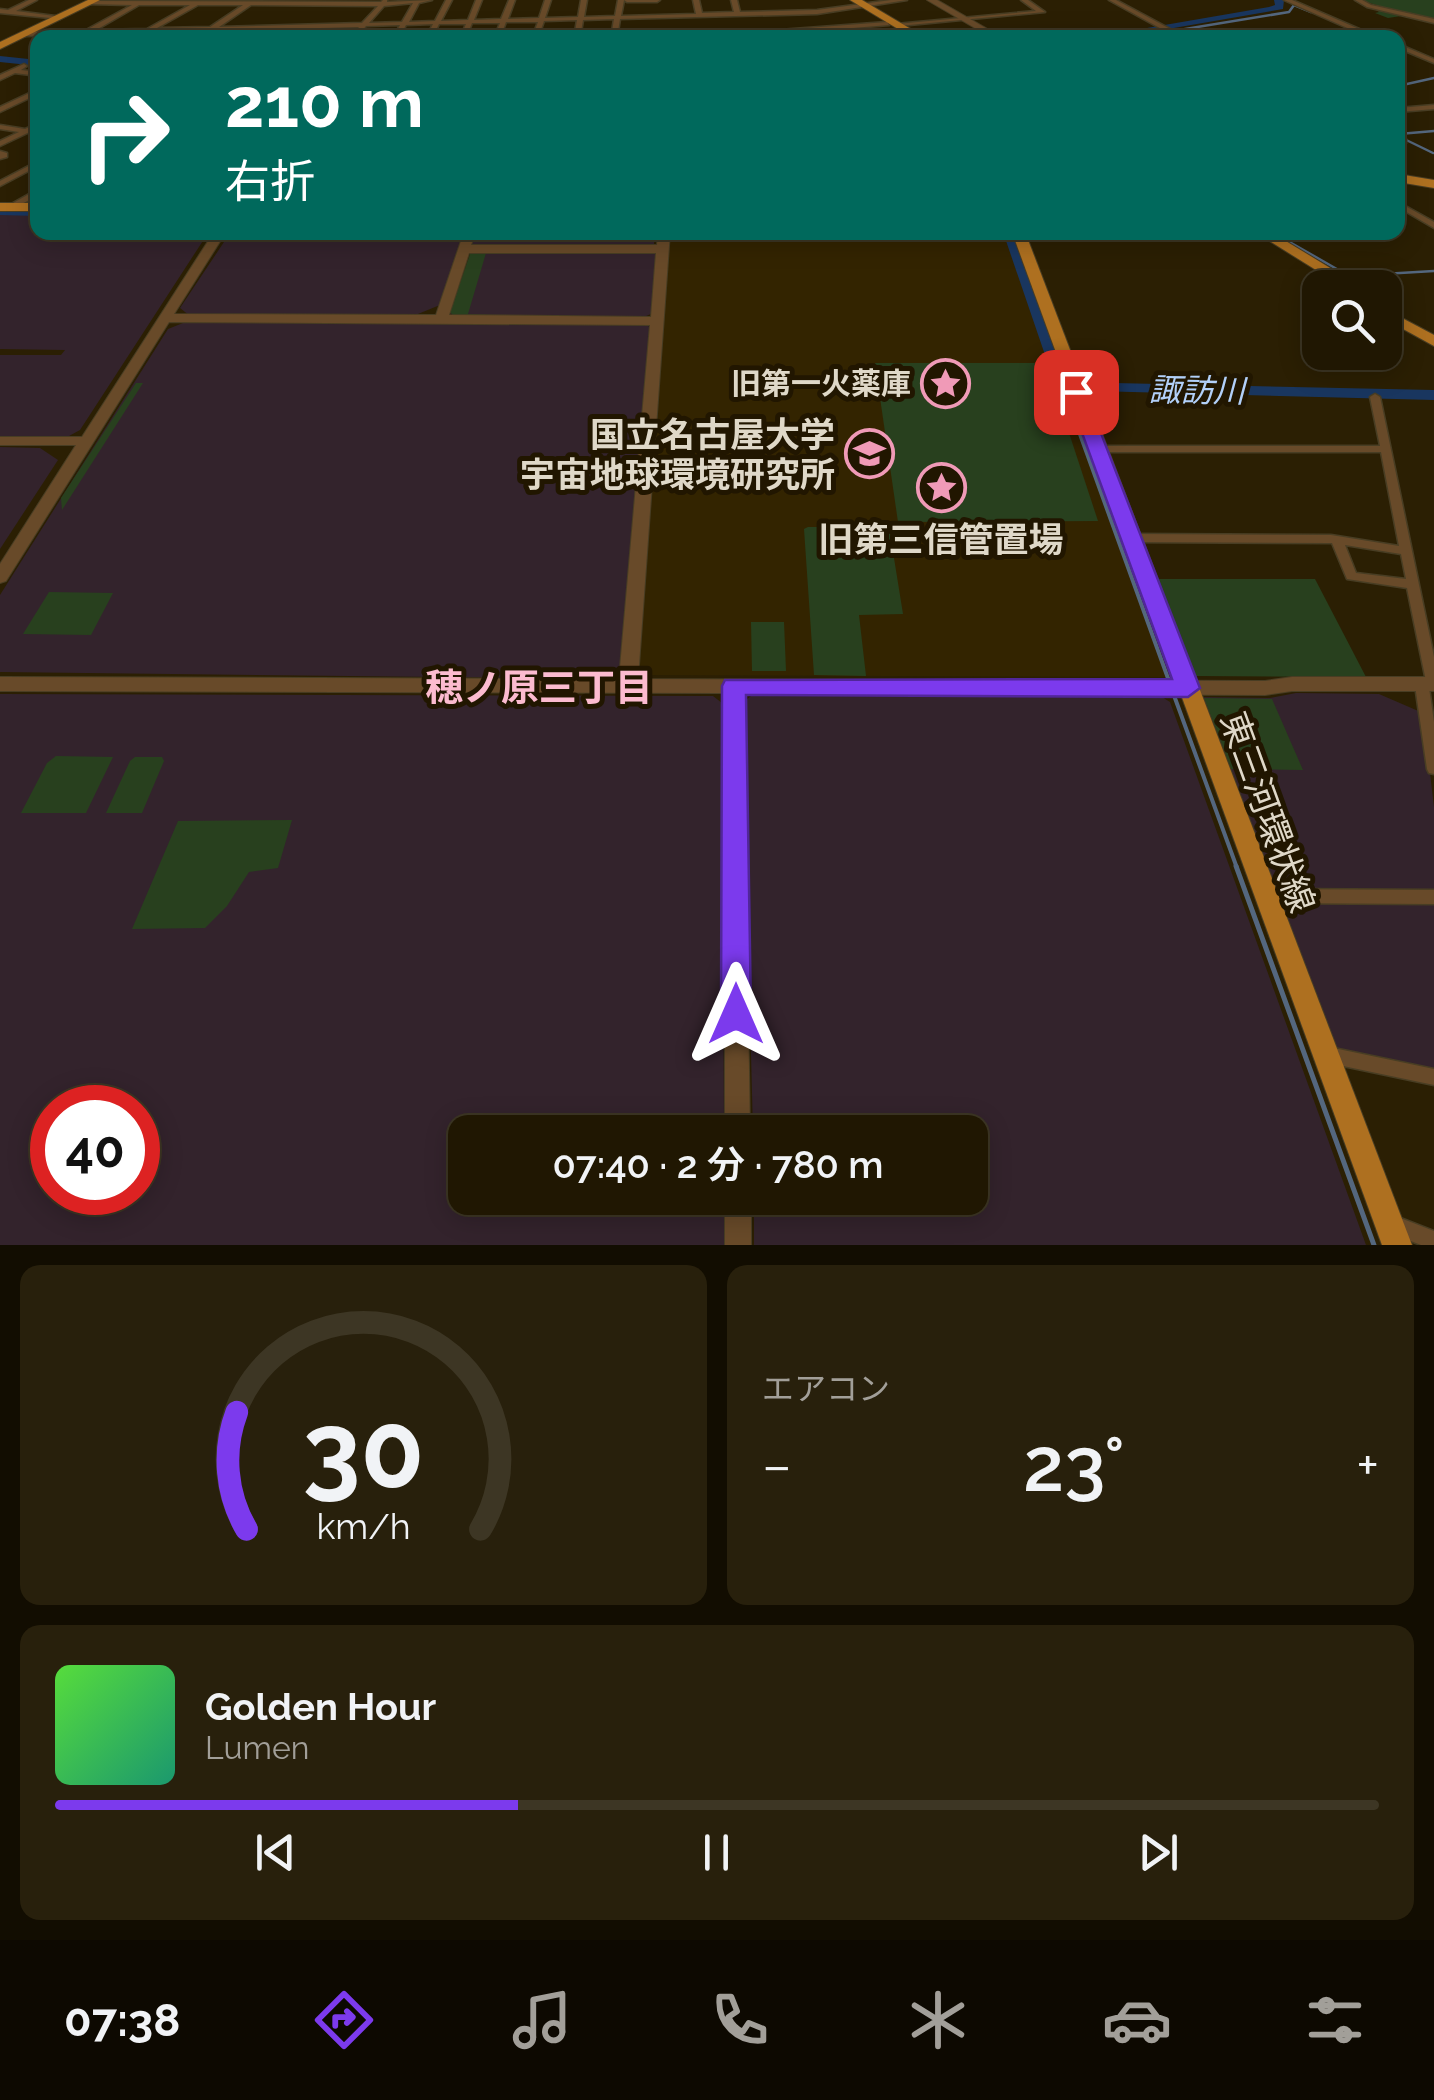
<!DOCTYPE html>
<html lang="ja">
<meta charset="utf-8">
<style>
:root{--surface:#201702;--page:#28200c;--text:#f1f3f6;--muted:#a29f99;--line:#3d3624;--accent:#7c3aed}
body{margin:0;font-family:Raleway,"Noto Sans JP",sans-serif;background:var(--page);color:var(--text);height:100vh;display:flex;flex-direction:column;font-size:38px;white-space:nowrap}
*{box-sizing:border-box;margin:0}
p{font-size:32px;color:var(--muted)}
.icon{flex:none;width:55px;height:55px;fill:none;stroke:currentColor;stroke-width:2;stroke-linecap:round;stroke-linejoin:round}
.map{position:relative;height:1245px;overflow:hidden}
.drawer{display:flex;flex-direction:column;gap:20px;padding:20px;background:#120d01;flex:1}
.drawer>*{flex:none}
.banner{position:absolute;left:30px;top:30px;width:1375px;height:210px;border-radius:20px;box-shadow:0 5px 25px #0003,0 0 0 2px var(--line);background:#00695c;color:#fff;overflow:hidden}
.controls{position:absolute;left:1302px;top:270px;display:grid;gap:20px}
.controls a{display:grid;place-items:center;width:100px;height:100px;border-radius:20px;background:var(--surface);box-shadow:0 5px 25px #0003,0 0 0 2px var(--line);font-size:50px}
.speed{position:absolute;left:30px;top:1085px;display:flex;gap:20px;font-size:50px;font-weight:700;text-align:center}
.speed>*{display:grid;place-content:center;width:130px;height:130px;border-radius:50%;background:var(--surface);box-shadow:0 5px 25px #0003,0 0 0 2px var(--line);line-height:1}
.speed .limit{border:15px solid #d22;background:#fff;color:#111}
.pin{position:absolute;display:grid;place-items:center;width:85px;height:85px;color:#fff;margin:-42px;border-radius:20px;box-shadow:0 5px 15px #0006}
.me{position:absolute;width:110px;margin:-55px;rotate:0deg;stroke-linejoin:round;filter:drop-shadow(0 0 8px #0008)}
.turn{display:flex;align-items:center;gap:35px;height:210px;padding:0 30px;font-size:45px}
.turn .icon{width:130px;height:130px;stroke-width:2.5}
.turn b{display:block;font-size:70px;line-height:85px}
.big{font-size:75px;font-weight:600;line-height:1.1}
.drawer .card{flex:1;display:flex;flex-direction:column;justify-content:center;gap:15px;min-width:0;padding:0 35px;border-radius:20px;background:var(--page)}
.drawer .dial{align-items:center;gap:0}
.dial svg{height:260px;overflow:visible;fill:none;stroke:var(--line);stroke-width:7;stroke-linecap:round;text-anchor:middle}
.dial text{fill:var(--text);stroke:none}
.song{display:flex;align-items:center;gap:30px}
.cover{width:120px;height:120px;border-radius:15px;background:linear-gradient(135deg,hsl(110 70% 55%),hsl(160 70% 35%))}
.played{height:10px;border-radius:5px;background:linear-gradient(90deg,var(--accent) 35%,var(--line) 35%)}
.keys{display:flex;justify-content:space-around;direction:ltr}
.heat{display:flex;justify-content:space-between;align-items:center;font-size:55px;direction:ltr}
.drawer .tiles{flex:1;display:grid;gap:20px;grid-template-columns:1fr 1fr}
.card:last-child{grid-column:span 2}
.trip{position:absolute;left:448px;top:1115px;width:540px;height:100px;border-radius:20px;background:var(--surface);box-shadow:0 5px 25px #0003,0 0 0 2px var(--line);font-weight:600;line-height:100px;text-align:center}
.menu{display:flex;height:160px;justify-content:space-around;align-items:center;background:#0d0901;color:var(--muted)}
.menu .icon{width:70px;height:70px}
.menu .on{color:var(--accent)}
.menu b{font-size:45px;color:var(--text)}
.map>svg:first-child{display:block}
.built{fill:#332400}
.industrial{fill:#33232c;fill-rule:evenodd}
.green{fill:#28401e}
.lines{fill:none;stroke-linecap:round;stroke-linejoin:round}
.stream-far2{stroke:#54677e;stroke-width:2.5}
.stream-far1{stroke:#54677e;stroke-width:4}
.stream{stroke:#54677e;stroke-width:5}
.river{fill:#19365f;fill-rule:evenodd}
.minor-casing{stroke:#483d23;stroke-width:3}
.tertiary-casing{stroke:#483d23;stroke-width:2}
.primary-casing{stroke:#483d23;stroke-width:2}
.minor{fill:#684a29;fill-rule:evenodd}
.tertiary{fill:#684a29;fill-rule:evenodd}
.primary{fill:#ae7020;fill-rule:evenodd}
.route{fill:#7c3aed;stroke:#51269a;stroke-width:2.5}
.labels{text-anchor:middle;dominant-baseline:central;stroke-width:10;stroke-linejoin:round;paint-order:stroke}
.far-poi-label{font-size:30px;font-weight:bold;fill:#dfd8c8;stroke:#211600;text-anchor:end}
.far-water-label{font-size:32px;font-style:italic;fill:#b2d0f9;stroke:#211600}
.poi-label{font-size:35px;font-weight:bold;fill:#dfd8c8;stroke:#211600;text-anchor:end}
.street-label{font-size:35px;fill:#dfd8c8;stroke:#211600}
.neighbourhood-label{font-size:38px;font-weight:bold;fill:#fcbbcf;stroke:#211600}
</style>
<div class="map">
<svg width="1434" height="1245" viewBox="0 0 1434 1245">
<rect width="100%" height="100%" fill="#2b1f03"/>
<path class="built" d="M669 233H1008L1169 677 636 675Z"/>
<g class="industrial">
<path d="M0 214H37L38 232 208 233 80 430 69 436H0V355H61L65 350 0 349Z"/>
<path d="M230 233H465L440 305 413 316H190L180 308Z"/>
<path d="M475 233H655L654 244 650 246H474L471 244Z"/>
<path d="M478 250 654 252 660 254 653 313 644 317H455L450 313Z"/>
<path d="M183 323H644L652 329 624 675 618 679 0 672V595L168 329Z"/>
<path d="M0 447 40 448 58 460 0 549Z"/>
<path d="M1296 693 1379 694 1423 713 1434 807V890H1276L1197 697 1270 698Z"/>
<path d="M0 694 713 696 722 703 724 1132H465V1198H724V1245H0ZM52 1108H138V1192H52Z"/>
<path d="M751 696 1162 697 1170 702 1366 1245H754V1198H970V1132H753L742 703Z"/>
<path d="M1275 903H1434V1073L1337 1053Z"/>
</g>
<g class="green">
<path d="M1360 0H1434V21L1408 15 1388 18 1375 13 1379 12 1375 9 1383 7Z"/>
<path d="M478 250 486 253 468 314 493 315 455 317 450 312 470 254Z"/>
<path d="M875 363H1046L1098 521 898 522Z"/>
<path d="M136 383H143L62 510 61 498Z"/>
<path d="M808 527H889L903 614 859 615 866 676 814 675 804 529Z"/>
<path d="M1154 579H1315L1366 677 1196 676 1188 671Z"/>
<path d="M49 592 113 593 91 635 23 634Z"/>
<path d="M751 622H784L786 671H752Z"/>
<path d="M1204 698 1272 699 1303 770 1231 769Z"/>
<path d="M56 756 113 757 86 813H21L47 763Z"/>
<path d="M135 757H162L164 761 142 813H106L130 761Z"/>
<path d="M292 820 278 868 249 872 227 906 205 928 132 929 178 821Z"/>
</g>
<g class="lines">
<g class="stream-far2">
<path d="M1173 31 1289 12 1294 5 1311 12"/>
<path d="M1179 33 1188 38"/>
<path d="M1398 86 1434 78"/>
<path d="M1399 134 1434 131"/>
<path d="M1398 136 1433 153"/>
<path d="M1272 232 1349 276 1434 271"/>
</g>
<g class="stream-far1">
<path d="M1063 387 1169 681"/>
<path d="M1172 690 1237 868"/>
</g>
<path class="stream" d="M1236 866 1374 1245"/>
<g class="river">
<path d="M1274 0H1284L1283 9 1116 38H1089L1269 7 1275 5Z"/>
<path d="M0 56 38 60V66L0 62Z"/>
<path d="M0 207 38 208V216L0 215Z"/>
<path d="M1003 232H1017L1069 382 1434 390V400L1057 390Z"/>
</g>
<defs>
<g id="minor">
<path d="M29 0H37L16 11 63 17 60 19 0 13V9L8 10Z"/>
<path d="M383 0H387V2L432 0 419 3 409 22 435 21 446 0H452L441 21 468 20 476 0H482L474 20 501 19 509 0H515L508 19 539 18 545 0H551L545 18 578 17 581 0H587L584 17 615 16 618 0H624L621 16 696 14 693 0H699L702 13 734 12 731 0H737L740 12 817 10 891 0H907L817 14 620 19 617 38H611L614 19 583 20 580 38H574L577 20 544 21 538 38H532L538 22H506L500 38H494L500 23H472L466 38H460L466 24H439L432 38H426L433 24 406 25 399 38H393L400 25 366 26 356 38H349L359 27 25 36 22 34 25 32 86 30 132 5 87 4 89 1 381 2ZM413 3 402 22 369 23 384 6ZM139 5H190L147 29 96 30ZM198 5H243L210 27 157 28ZM251 5 378 6 362 23 219 27Z"/>
<path d="M624 0H660L657 2H627Z"/>
<path d="M1021 0H1028L1045 12 899 26 896 24 1036 11Z"/>
<path d="M1109 0H1116L1187 38H1178Z"/>
<path d="M1284 0H1292L1380 38H1370Z"/>
<path d="M1355 0H1362L1371 5 1434 19V23L1367 7Z"/>
<path d="M887 22 889 25 780 34 777 32 780 30Z"/>
<path d="M1398 44 1434 59V63L1398 48Z"/>
<path d="M36 57H38V61L33 59Z"/>
<path d="M24 64 27 66 21 70 38 72V76L15 73 0 80V75Z"/>
<path d="M38 89V94L0 112V107Z"/>
<path d="M1434 105V109L1398 112V108Z"/>
<path d="M38 123V128L0 146V141L19 132 0 129V125L25 129Z"/>
<path d="M1398 136 1406 139V143L1398 145Z"/>
<path d="M0 151 7 153V157L0 159Z"/>
<path d="M38 161V166L0 186V181Z"/>
<path d="M38 189V195L13 209 6 207Z"/>
<path d="M1398 202 1434 222V228L1398 207Z"/>
<path d="M1375 394 1380 397 1434 657V689L1429 688 1434 722V774L1429 773 1427 769 1415 685 1417 682 1426 681 1407 588 1347 579 1332 543 1131 542 1125 538 1131 534 1331 535 1399 546 1381 452H1098L1093 449 1098 446H1380L1370 397ZM1345 545 1401 554 1406 579 1356 573Z"/>
<path d="M1264 889 1434 890V904L1264 903 1259 901 1256 896 1259 891Z"/>
<path d="M1324 1046 1434 1069V1085L1324 1062 1318 1060 1315 1054 1318 1048Z"/>
<path d="M1390 1214 1434 1231V1245H1421L1383 1230 1381 1223 1383 1216Z"/>
</g>
<g id="tertiary">
<path d="M927 0H937L1003 38H992Z"/>
<path d="M214 232H226L174 314 436 315 464 232H476L471 245H657L658 232H670L638 679 1265 681 1292 677H1434V691H1292L1265 695 743 693 750 1132H725V693L0 691V677L619 679 650 325 169 322 6 581 0 583V564L76 445H0V437H82ZM469 253H656L651 317 449 315Z"/>
<rect x="725" y="1198" width="26" height="47"/>
</g>
<g id="primary">
<path d="M88 0H100L0 49V42Z"/>
<path d="M850 0H862L926 38H913Z"/>
<path d="M1398 174 1434 180V188L1398 182Z"/>
<rect x="0" y="203" width="38" height="8"/>
<path d="M1012 232H1025L1412 1245H1382Z"/>
<path d="M1255 232H1271L1363 288H1345Z"/>
<path d="M1385 309 1434 335V346L1385 319Z"/>
</g>
</defs>
<use href="#minor" class="minor-casing"/>
<use href="#tertiary" class="tertiary-casing"/>
<use href="#primary" class="primary-casing"/>
<use href="#minor" class="minor"/>
<use href="#tertiary" class="tertiary"/>
<use href="#primary" class="primary"/>
</g>
<path class="route" d="M1076 386 1085 392 1200 688 1188 697 746 695 751 1014 747 1024 736 1028 726 1024 721 1014 722 686 725 680 1172 679 1067 392Z"/>
<defs>
<symbol id="sight-ring" viewBox="-11 -11 22 22"><circle r="9.5" fill="#211600" stroke="#f09ab7" stroke-width="1.5"/><path d="M0-6L1.8-2.2L6-1.7L2.9 1.2L3.7 5.4L0 3.3L-3.7 5.4L-2.9 1.2L-6-1.7L-1.8-2.2Z" fill="#f09ab7"/></symbol>
<symbol id="university-ring" viewBox="-11 -11 22 22"><circle r="9.5" fill="#211600" stroke="#f09ab7" stroke-width="1.5"/><path d="M0-5L7-2L0 1L-7-2ZM-4 1L0 2.5L4 1V4Q0 6-4 4Z" fill="#f09ab7"/></symbol>
</defs>
<g fill-rule="evenodd">
<use href="#sight-ring" x="918" y="356" width="55" height="55"/>
<use href="#university-ring" x="842" y="426" width="55" height="55"/>
<use href="#sight-ring" x="914" y="460" width="55" height="55"/>
</g>
<g class="labels">
<g class="far-poi-label">
<text x="911" y="383">旧第一火薬庫</text>
</g>
<g class="far-water-label">
<text transform="translate(1197 390) rotate(1)">諏訪川</text>
</g>
<g class="poi-label">
<text x="835" y="434">国立名古屋大学<tspan x="835" dy="40">宇宙地球環境研究所</tspan></text>
<text x="941" y="539" text-anchor="middle">旧第三信管置場</text>
</g>
<g class="street-label">
<text transform="translate(1268 812) rotate(70)">東三河環状線</text>
</g>
<g class="neighbourhood-label">
<text x="539" y="687">穂ノ原三丁目</text>
</g>
</g>
</svg>
<div class="controls">
<a><svg class="icon" aria-label="search" viewBox="0 0 24 24"><circle cx="10" cy="10" r="6"/><path d="M15 15l6 6"/></svg></a>
</div>
<div class="speed"><div class="limit">40</div></div>
<div class="pin" style="left:1076px;top:392px;background:#d93025"><svg class="icon" aria-label="arrive" viewBox="0 0 24 24"><path d="M6 21V4h12l-3 4 3 4H6"/></svg></div>
<svg class="me" style="left:736px;top:1014px" viewBox="-20 -20 40 40"><path d="M0-17L14 15 0 8-14 15z" fill="#7c3aed" stroke="#fff" stroke-width="4"/></svg>
<div class="trip">07:40 · 2 分 · 780 m</div>
<div class="banner">
<div class="turn"><svg class="icon" aria-label="right" viewBox="0 0 24 24"><path d="M7 20v-9h11M14 6l5 5-5 5"/></svg><div><b>210 m</b>右折</div></div>
</div>
</div>
<section class="drawer">
<div class="tiles">
<div class="card dial"><svg viewBox="0 0 100 80">
<path d="M14 69A42 42 0 1 1 86 69"/>
<path d="M14 69A42 42 0 0 1 11 33" stroke="#7c3aed"/>
<text x="50" y="56" font-size="32" font-weight="700">30</text>
<text x="50" y="72" font-size="11">km/h</text>
</svg></div>
<div class="card"><p>エアコン</p>
<div class="heat"><a>−</a><b class="big">23°</b><a>+</a></div>
</div>
<div class="card">
<div class="song"><i class="cover"></i><div><b>Golden Hour</b><p>Lumen</p></div></div>
<div class="played"></div>
<div class="keys"><svg class="icon" aria-label="previous" viewBox="0 0 24 24"><path d="M18 5L8 12l10 7zM5 5v14"/></svg><svg class="icon" aria-label="pause" viewBox="0 0 24 24"><path d="M8 5v14M16 5v14"/></svg><svg class="icon" aria-label="next" viewBox="0 0 24 24"><path d="M6 5l10 7-10 7zM19 5v14"/></svg></div>
</div>
</div>
</section>
<nav class="menu">
<b>07:38</b>
<svg class="icon on" aria-label="directions" viewBox="0 0 24 24"><path d="M12 3l9 9-9 9-9-9zM9 14v-3h6M13 9l2 2-2 2"/></svg>
<svg class="icon" aria-label="music" viewBox="0 0 24 24"><path d="M9 18V5l10-2v13"/><circle cx="6" cy="18" r="3"/><circle cx="16" cy="16" r="3"/></svg>
<svg class="icon" aria-label="phone" viewBox="0 0 24 24"><path d="M5 4h4l2 5-3 2q2 4 5 5l2-3 5 2v4C11 20 4 13 5 4z"/></svg>
<svg class="icon" aria-label="climate" viewBox="0 0 24 24"><path d="M12 3v18M4 7l16 10M4 17L20 7"/></svg>
<svg class="icon" aria-label="car" viewBox="0 0 24 24"><path d="M5 17H2v-5l4-1 3-4h7l3 4 3 1v5h-3M9 17h6M6 11h13"/><circle cx="7" cy="17" r="2"/><circle cx="17" cy="17" r="2"/></svg>
<svg class="icon" aria-label="filters" viewBox="0 0 24 24"><path d="M4 7h16M4 17h16"/><circle cx="9" cy="7" r="2"/><circle cx="15" cy="17" r="2"/></svg>
</nav>
